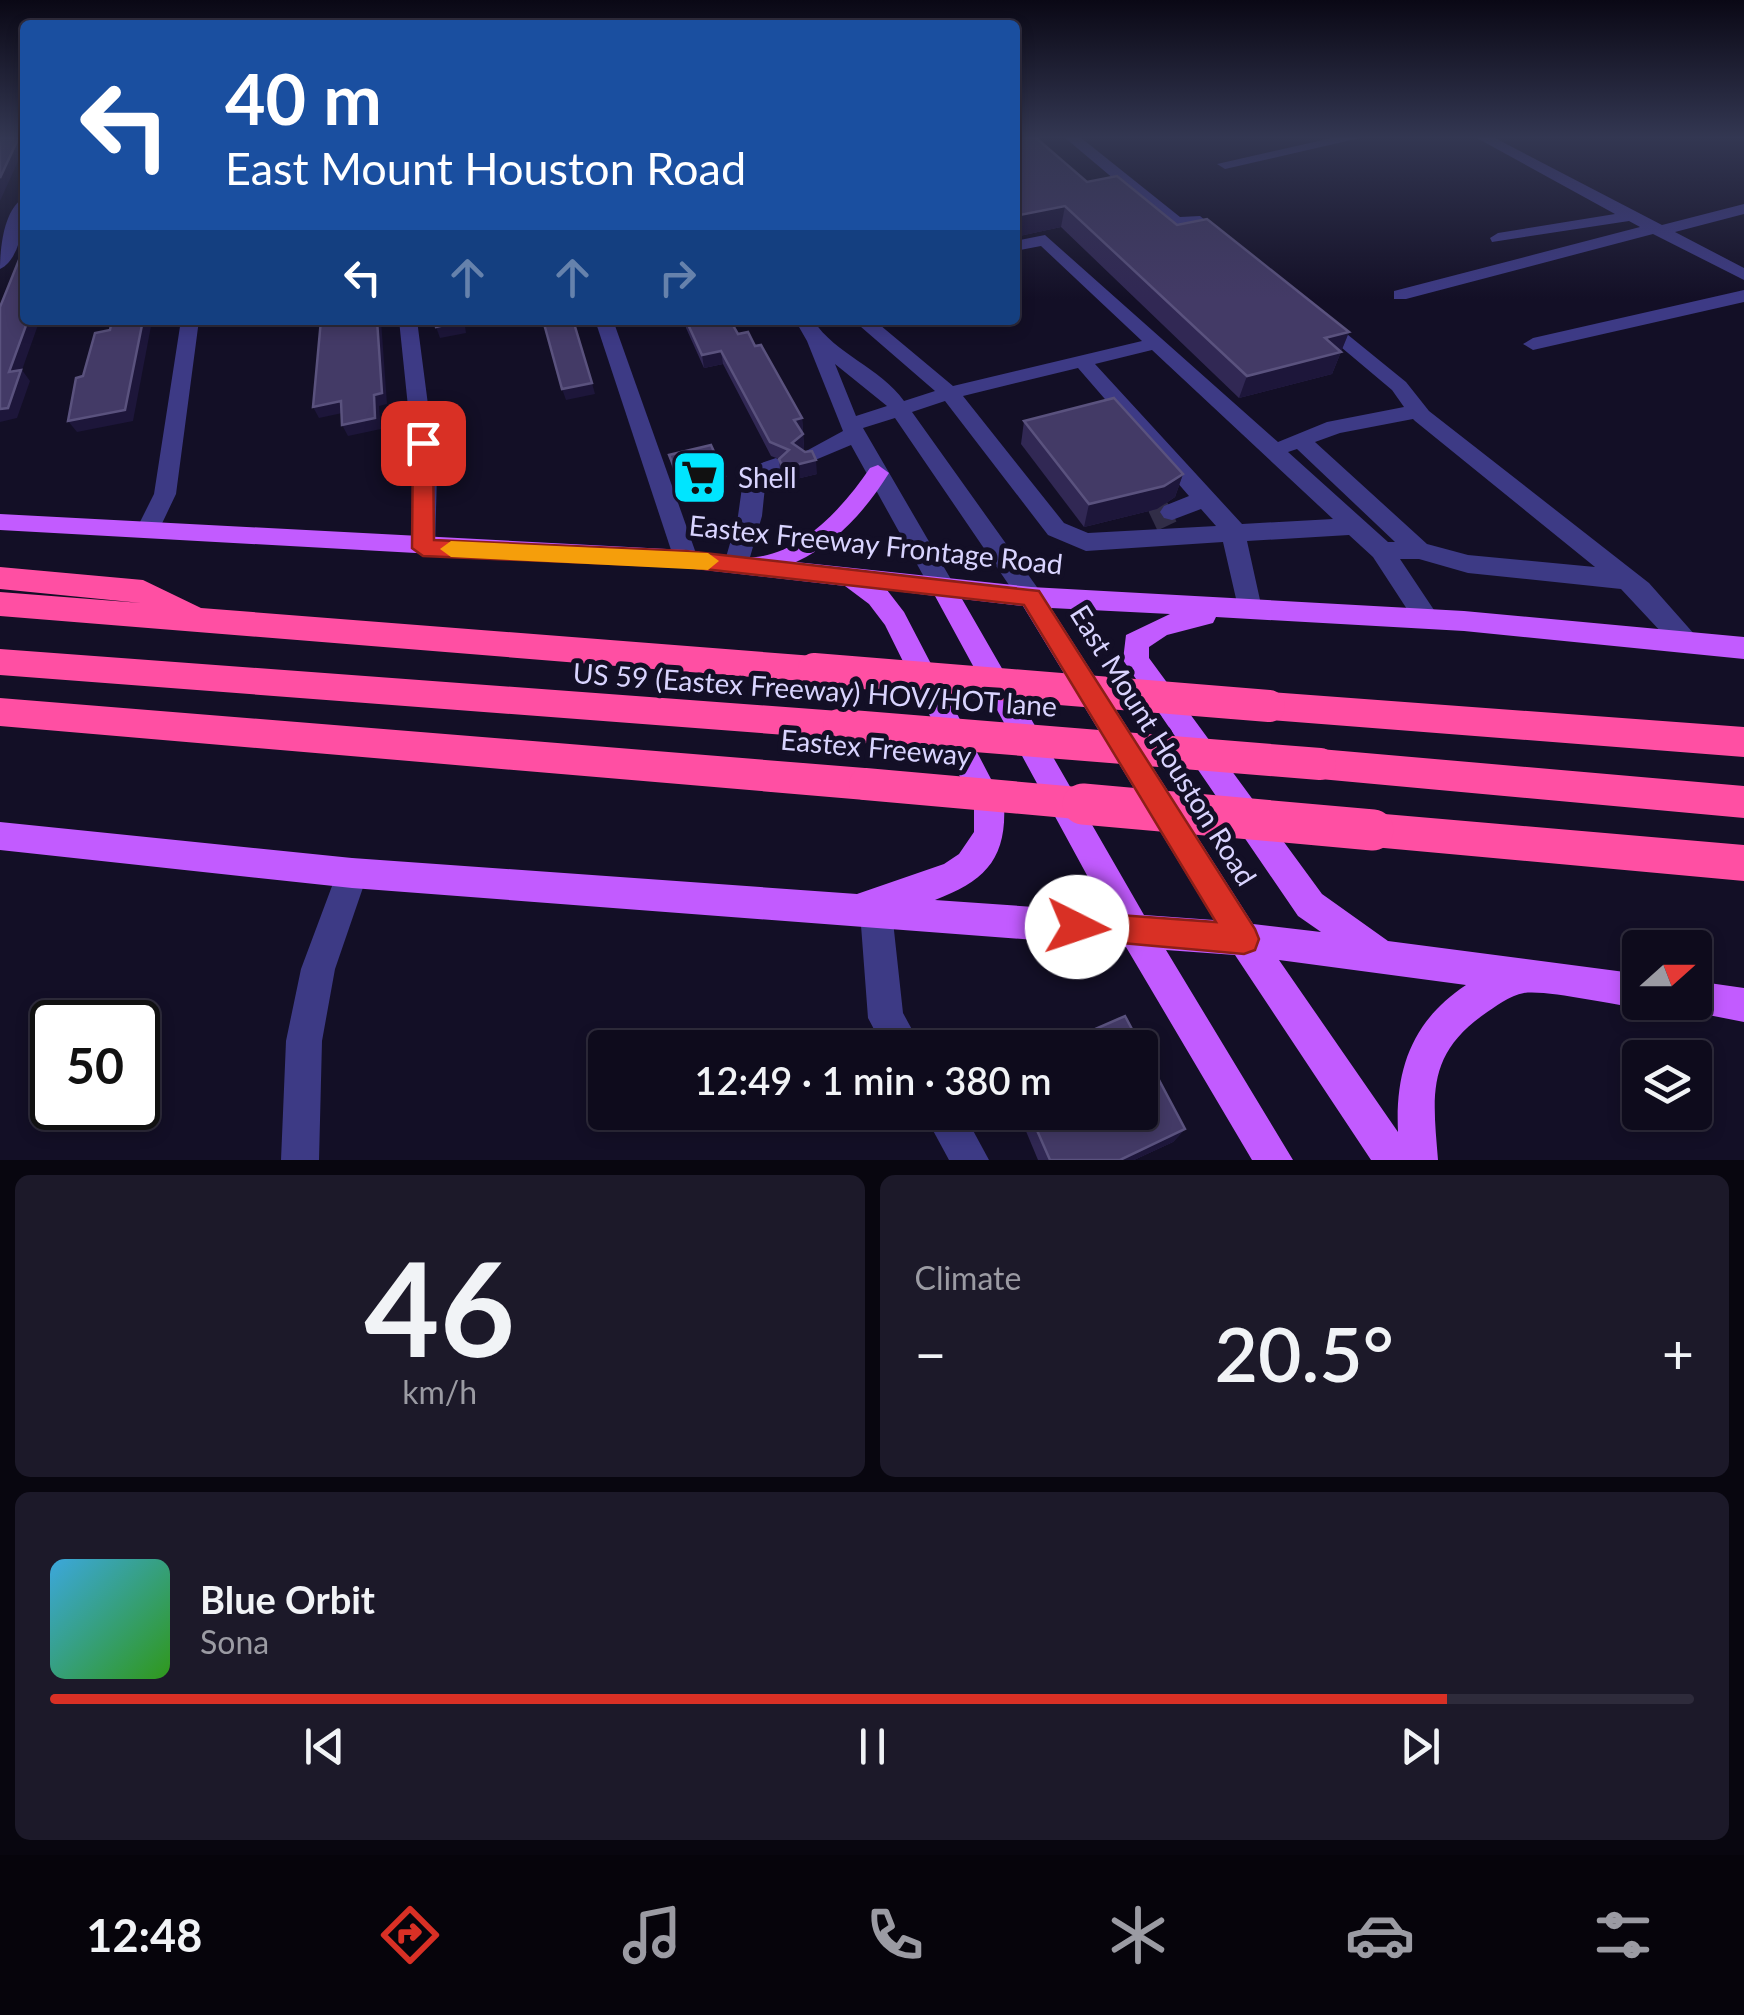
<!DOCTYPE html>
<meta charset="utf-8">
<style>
:root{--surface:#0e0b1c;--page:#1c1929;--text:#f1f3f6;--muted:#9b9ba3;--line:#2e2b3b;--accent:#d93025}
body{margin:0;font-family:Lato,sans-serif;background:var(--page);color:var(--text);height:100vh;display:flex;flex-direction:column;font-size:38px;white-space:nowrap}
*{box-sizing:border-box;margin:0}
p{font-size:32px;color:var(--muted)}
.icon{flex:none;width:55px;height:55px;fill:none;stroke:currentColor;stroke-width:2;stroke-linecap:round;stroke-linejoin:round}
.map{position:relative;height:1160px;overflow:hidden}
.side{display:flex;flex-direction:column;gap:15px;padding:15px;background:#08060f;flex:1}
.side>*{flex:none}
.top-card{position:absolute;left:20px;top:20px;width:1000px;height:305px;border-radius:10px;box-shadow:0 5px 15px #0003,0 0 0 2px var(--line);background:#1a4fa0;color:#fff;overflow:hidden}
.needle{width:65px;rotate:69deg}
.buttons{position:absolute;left:1622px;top:930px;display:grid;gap:20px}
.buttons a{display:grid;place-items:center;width:90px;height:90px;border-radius:10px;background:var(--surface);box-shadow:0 5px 15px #0003,0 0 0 2px var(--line);font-size:50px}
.speed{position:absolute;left:30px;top:1000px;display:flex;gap:20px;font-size:50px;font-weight:700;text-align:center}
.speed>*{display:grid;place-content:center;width:130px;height:130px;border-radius:50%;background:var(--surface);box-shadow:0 5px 15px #0003,0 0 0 2px var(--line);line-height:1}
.speed .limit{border:5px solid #111;border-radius:15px;background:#fff;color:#111}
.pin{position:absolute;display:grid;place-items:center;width:85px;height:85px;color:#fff;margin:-42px;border-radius:20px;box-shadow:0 5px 15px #0006}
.me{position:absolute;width:110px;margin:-55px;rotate:94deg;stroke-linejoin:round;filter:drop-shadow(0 0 8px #0008)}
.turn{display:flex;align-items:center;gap:35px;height:210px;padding:0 40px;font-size:45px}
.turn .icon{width:130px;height:130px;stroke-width:2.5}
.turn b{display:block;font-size:70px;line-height:85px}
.lanes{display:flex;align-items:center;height:95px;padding:0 40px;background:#0003;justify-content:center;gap:50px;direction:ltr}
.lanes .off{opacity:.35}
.big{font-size:75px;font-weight:600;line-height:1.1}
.side .widget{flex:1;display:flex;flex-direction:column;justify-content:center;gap:15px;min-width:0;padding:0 35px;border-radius:15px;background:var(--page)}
.side .dial{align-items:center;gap:0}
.dial b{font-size:130px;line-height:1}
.song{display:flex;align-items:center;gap:30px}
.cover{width:120px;height:120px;border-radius:15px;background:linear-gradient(135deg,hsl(200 70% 55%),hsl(110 70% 35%))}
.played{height:10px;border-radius:5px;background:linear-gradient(90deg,var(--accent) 85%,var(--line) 85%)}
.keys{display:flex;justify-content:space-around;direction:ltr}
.heat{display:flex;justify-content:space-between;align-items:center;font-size:55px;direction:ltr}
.side .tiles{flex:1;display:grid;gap:15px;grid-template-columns:1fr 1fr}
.widget:last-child{grid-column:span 2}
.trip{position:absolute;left:588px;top:1030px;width:570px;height:100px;border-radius:10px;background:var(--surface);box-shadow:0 5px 15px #0003,0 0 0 2px var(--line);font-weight:600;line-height:100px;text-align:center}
.tab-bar{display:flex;height:160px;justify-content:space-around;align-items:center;background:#06040b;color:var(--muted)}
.tab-bar .icon{width:70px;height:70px}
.tab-bar .selected{color:var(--accent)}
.tab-bar b{font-size:45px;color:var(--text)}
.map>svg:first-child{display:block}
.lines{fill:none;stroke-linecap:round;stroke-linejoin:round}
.minor-tunnel{stroke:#312d47;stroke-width:21;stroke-dasharray:21 10;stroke-linecap:butt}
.minor{fill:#3d3a85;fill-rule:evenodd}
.major{fill:#c25bff;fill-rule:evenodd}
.highway{fill:#ff4fa3;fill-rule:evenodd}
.highway-bridge-far1{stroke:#ff4fa3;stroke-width:32}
.highway-bridge{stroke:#ff4fa3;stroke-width:41}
.wall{fill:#312854}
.shaded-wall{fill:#1d163a}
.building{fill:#433a66;stroke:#5a527e;stroke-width:2.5}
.route{fill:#d93025;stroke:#8d1f18;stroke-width:2.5}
.slow{fill:#f59e0b}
.labels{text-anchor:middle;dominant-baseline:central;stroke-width:10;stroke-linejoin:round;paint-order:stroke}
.poi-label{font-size:28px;fill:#d9d4ff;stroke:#130f26;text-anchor:start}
.street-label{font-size:28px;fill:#d9d4ff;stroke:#130f26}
</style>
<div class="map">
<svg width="1744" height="1160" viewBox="0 0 1744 1160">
<rect width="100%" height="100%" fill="#130f26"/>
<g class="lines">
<path class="minor-tunnel" d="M1153 521 1172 512"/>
<g class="minor">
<path d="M1064 137H1080L1180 217 1200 216 1231 242 1216 246 1191 226 1171 227Z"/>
<path d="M1336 137H1364L1225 169 1217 164Z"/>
<path d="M1475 137H1493L1662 225 1744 204V214L1675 232 1744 268V280L1653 234 1406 299H1394V291L1640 227 1629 221 1492 242 1490 238 1498 233 1615 214Z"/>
<path d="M25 197C25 219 21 259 0 269 0 247 4 208 25 197Z"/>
<path d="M1045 235 1278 442 1327 422 1404 407 1392 390 1310 321 1319 315 1326 317 1406 382 1429 411 1649 583 1695 635 1699 642 1695 649H1677L1621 589 1468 573 1419 559H1400L1440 619 1436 626H1418L1373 557 1349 535 1247 541 1262 609 1258 616H1240L1223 542 1086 551 1048 535 945 401 912 412 1044 597 1040 604H1022L895 418 863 428 956 588 952 595H934L851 445 808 463 797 456 843 431 807 341 795 320H813C836 355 880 367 904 401L935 391 853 320H874L953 386 1142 341 1041 246 1015 251V241ZM1152 350 1333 519 1242 524 1095 364ZM835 364 887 406 856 416ZM1078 368 1189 496 1164 506 1160 512 1164 518 1172 520 1201 509 1216 526 1088 533 1064 523 963 396ZM1413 419 1415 421 1595 567 1468 555 1427 544 1315 442 1340 433ZM1297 449 1395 542H1388L1288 452Z"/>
<path d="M1744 290V302L1533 350 1523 344 1533 338Z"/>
<path d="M181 320H199L176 494 157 534 149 536 137 528 154 494Z"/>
<path d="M399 320H417L437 474 435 548 423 557 411 548 415 474Z"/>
<path d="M595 320H613L698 559 695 565 686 568 674 559Z"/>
<path d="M776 458 787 465 766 477 762 516 748 564 745 570H727L724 564 738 516 744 473 747 468Z"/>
<path d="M352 858 363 862 368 873 335 969 322 1041 319 1160H281L286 1041 301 969 341 862Z"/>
<path d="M876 896 888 901 892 912 903 1013 922 1048H884L868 1018 860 912 864 901Z"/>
<path d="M923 1112H963L989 1160H949Z"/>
</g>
<g class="major">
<path d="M878 465 889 473C865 511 837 543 796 562L1031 587 1464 611 1744 637V659L1464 631 1216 617 1213 623 1167 635 1149 647V658L1322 894 1388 941 1640 974V1002L1652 1003 1640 1008C1611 1005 1550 990 1524 993 1510 995 1495 1007 1483 1015 1426 1056 1433 1097 1438 1160H1371L1235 955 1166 950 1293 1160H1252L1126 947 352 888 0 850V822L352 858 857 894 944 864 959 854 974 832V805L885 625 869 604 845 586 686 568 0 530V514L686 550C708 552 735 560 756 557 804 552 845 505 870 468ZM887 590 935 596 1107 912 935 900C985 881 1007 859 1004 804L904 612ZM962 599 1023 606 1214 920 1144 915ZM1051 608 1170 614 1126 635 1123 660 1298 916 1321 932 1253 924ZM1279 960 1466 985C1412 1021 1395 1069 1398 1132Z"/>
<path d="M1695 981 1744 988V1022L1683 1010 1679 1002H1695Z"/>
</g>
<g class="highway">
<path d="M0 567 143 580 201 608 814 656 825 660 830 669 825 678 814 682 0 616V592L141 603 0 589Z"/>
<path d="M0 649 839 711 851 715 856 725 851 735 839 739 0 675Z"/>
<path d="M1269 692 1744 727V757L1269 720 1257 716 1252 706 1257 696Z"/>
<path d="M0 698 865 768 878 773 883 784 878 795 865 800 0 726Z"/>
<path d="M1320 749 1744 786V818L1320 779 1308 775 1302 764 1308 753Z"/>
<path d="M1373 813 1744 845V881L1373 847 1360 842 1354 830 1360 818Z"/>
</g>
<g class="highway-bridge-far1">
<path d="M814 669 1269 706"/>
<path d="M839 725 1320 764"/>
<path d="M865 784 1111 806"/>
</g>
<path class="highway-bridge" d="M1083 804 1373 830"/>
</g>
<g class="wall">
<path d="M1015 137 1087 182 1177 225 1349 332 1332 374 1239 398 1061 227 1015 237Z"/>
<path d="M685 320H730L738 334 755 346 802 418 804 448 802 450 817 474 784 482 780 473 779 459 771 456 723 364 704 368 686 328Z"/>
<path d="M1024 421 1183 474 1175 497 1157 509 1084 527 1021 444Z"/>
<path d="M669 455 727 487 685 499 672 467Z"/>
<path d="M1018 1112H1140L1185 1129 1173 1142 1134 1160H1038Z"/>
</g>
<g class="shaded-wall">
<path d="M19 137H25V146L0 201V178Z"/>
<path d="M1065 206 1061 227 1015 237V216Z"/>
<path d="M28 320H64L38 325 22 370 30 381 17 418 0 422V409L9 372Z"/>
<path d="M143 320 152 321 133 421 77 432 68 421Z"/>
<path d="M377 320H381L387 404 379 406 381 429 348 436 342 425 374 395Z"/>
<path d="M464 320 466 333 440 338 436 327Z"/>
<path d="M1349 332 1332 374 1239 398 1247 376 1325 338Z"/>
<path d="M721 351 723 364 704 368 702 355Z"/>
<path d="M592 383 595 394 566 400 562 389Z"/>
<path d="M341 401 347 412 319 418 313 407Z"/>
<path d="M802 418 803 432 796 434 794 420Z"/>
<path d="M803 434 804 448 793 457 792 443Z"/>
<path d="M816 460 817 474 784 482 783 468Z"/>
<path d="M1183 474 1175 497 1157 509 1084 527 1089 504Z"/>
<path d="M725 476 727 487 685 499 682 487Z"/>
<path d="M1185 1129 1173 1142 1134 1160H1120Z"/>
</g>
<g class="building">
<path d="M0 137H19L0 178Z"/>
<path d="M1015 137H1035L1087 182 1117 176 1177 225 1207 219 1349 332 1325 338 1341 352 1247 376 1065 206 1015 216Z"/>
<path d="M25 245V320H28L9 372 21 370 8 408 0 409V307Z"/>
<path d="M112 320H143L125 410 68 421 76 378 83 376 95 333 110 330Z"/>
<path d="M321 320H377L382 393 374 395 375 418 342 425 341 401 313 407Z"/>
<path d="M434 320H461L462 321 436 327Z"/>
<path d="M543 320H573L592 383 562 389Z"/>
<path d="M686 320H730L738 334 748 332 755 346 761 345 802 418 794 420 803 434 792 443 805 452 812 451 816 460 783 468 779 459 789 450 770 442 721 351 702 355Z"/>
<path d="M1114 398 1183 474 1164 486 1089 504 1024 421Z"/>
<path d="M711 445 725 476 682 487 669 455Z"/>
<path d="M1125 1016 1185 1129 1120 1160H1050L1029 1112H1140V1048H1052Z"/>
</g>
<linearGradient id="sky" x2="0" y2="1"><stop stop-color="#0a0815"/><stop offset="0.46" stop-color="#333752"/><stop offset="1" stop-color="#333752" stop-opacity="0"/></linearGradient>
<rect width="1744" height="299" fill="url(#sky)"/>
<path class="route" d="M423 436 433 443 434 540 686 551 1039 591 1255 929 1259 939 1255 950 1244 954 1066 938 1062 927 1066 916 1077 912 1216 922 1024 605 686 567 423 556 412 548 413 443Z"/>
<path class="slow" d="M451 541 708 553 719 561 708 570 451 557 440 549Z"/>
<defs>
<symbol id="supermarket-square" viewBox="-11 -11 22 22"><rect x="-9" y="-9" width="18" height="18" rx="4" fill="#00e5ff" stroke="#130f26"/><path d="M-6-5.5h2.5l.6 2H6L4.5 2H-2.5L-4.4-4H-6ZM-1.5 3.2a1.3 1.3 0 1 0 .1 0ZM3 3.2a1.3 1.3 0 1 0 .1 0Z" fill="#111"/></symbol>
</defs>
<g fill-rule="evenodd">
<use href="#supermarket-square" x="668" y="446" width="63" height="63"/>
</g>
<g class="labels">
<g class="poi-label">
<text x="738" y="477">Shell</text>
</g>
<g class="street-label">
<text transform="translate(876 544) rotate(6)">Eastex Freeway Frontage Road</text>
<text transform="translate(815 689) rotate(4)">US 59 (Eastex Freeway) HOV/HOT lane</text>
<text transform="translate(1164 745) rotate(58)">East Mount Houston Road</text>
<text transform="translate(876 747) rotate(5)">Eastex Freeway</text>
</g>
</g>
</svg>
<div class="buttons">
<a><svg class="needle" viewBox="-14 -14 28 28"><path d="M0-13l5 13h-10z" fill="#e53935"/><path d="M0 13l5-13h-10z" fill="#9b9ba3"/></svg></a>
<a><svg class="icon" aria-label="layers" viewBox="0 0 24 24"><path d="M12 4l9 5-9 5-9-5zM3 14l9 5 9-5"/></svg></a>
</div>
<div class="speed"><div class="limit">50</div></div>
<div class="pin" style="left:423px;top:443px;background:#d93025"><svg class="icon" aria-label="arrive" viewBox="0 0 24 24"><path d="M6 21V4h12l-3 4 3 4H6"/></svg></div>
<svg class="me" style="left:1077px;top:927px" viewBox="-20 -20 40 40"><circle r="19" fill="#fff"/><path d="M0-13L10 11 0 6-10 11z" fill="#d93025"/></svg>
<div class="trip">12:49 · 1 min · 380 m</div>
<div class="top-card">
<div class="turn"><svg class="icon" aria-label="left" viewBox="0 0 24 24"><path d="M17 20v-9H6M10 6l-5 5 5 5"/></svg><div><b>40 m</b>East Mount Houston Road</div></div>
<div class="lanes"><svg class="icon" aria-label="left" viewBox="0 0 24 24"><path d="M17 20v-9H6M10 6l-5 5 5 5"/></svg><svg class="icon off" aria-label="ahead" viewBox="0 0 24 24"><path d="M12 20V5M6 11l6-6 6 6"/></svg><svg class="icon off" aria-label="ahead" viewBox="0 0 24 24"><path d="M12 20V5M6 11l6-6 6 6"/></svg><svg class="icon off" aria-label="right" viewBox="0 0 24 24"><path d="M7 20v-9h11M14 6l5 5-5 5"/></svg></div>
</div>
</div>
<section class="side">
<div class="tiles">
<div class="widget dial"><b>46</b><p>km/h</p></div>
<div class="widget"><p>Climate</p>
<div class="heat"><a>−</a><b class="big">20.5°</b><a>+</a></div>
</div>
<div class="widget">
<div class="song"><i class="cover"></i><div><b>Blue Orbit</b><p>Sona</p></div></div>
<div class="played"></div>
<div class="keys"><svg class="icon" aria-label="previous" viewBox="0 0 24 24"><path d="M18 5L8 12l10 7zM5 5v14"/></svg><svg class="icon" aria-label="pause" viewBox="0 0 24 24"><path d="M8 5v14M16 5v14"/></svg><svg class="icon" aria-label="next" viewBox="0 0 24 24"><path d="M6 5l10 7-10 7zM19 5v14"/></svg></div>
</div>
</div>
</section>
<nav class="tab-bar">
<b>12:48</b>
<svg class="icon selected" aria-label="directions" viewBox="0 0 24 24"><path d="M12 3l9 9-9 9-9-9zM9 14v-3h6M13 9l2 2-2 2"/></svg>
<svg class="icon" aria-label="music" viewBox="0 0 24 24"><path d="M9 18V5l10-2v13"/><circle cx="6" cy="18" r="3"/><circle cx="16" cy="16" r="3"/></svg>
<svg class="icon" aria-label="phone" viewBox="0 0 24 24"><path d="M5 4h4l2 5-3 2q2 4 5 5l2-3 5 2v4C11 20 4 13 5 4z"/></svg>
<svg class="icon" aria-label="climate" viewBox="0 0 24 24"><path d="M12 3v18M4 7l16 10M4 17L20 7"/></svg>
<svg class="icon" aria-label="car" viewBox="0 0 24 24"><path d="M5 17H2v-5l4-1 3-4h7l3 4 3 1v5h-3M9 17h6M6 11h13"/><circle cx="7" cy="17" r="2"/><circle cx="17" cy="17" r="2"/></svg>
<svg class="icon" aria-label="filters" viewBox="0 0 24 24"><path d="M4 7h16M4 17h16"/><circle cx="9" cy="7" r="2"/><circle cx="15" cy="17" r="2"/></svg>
</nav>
